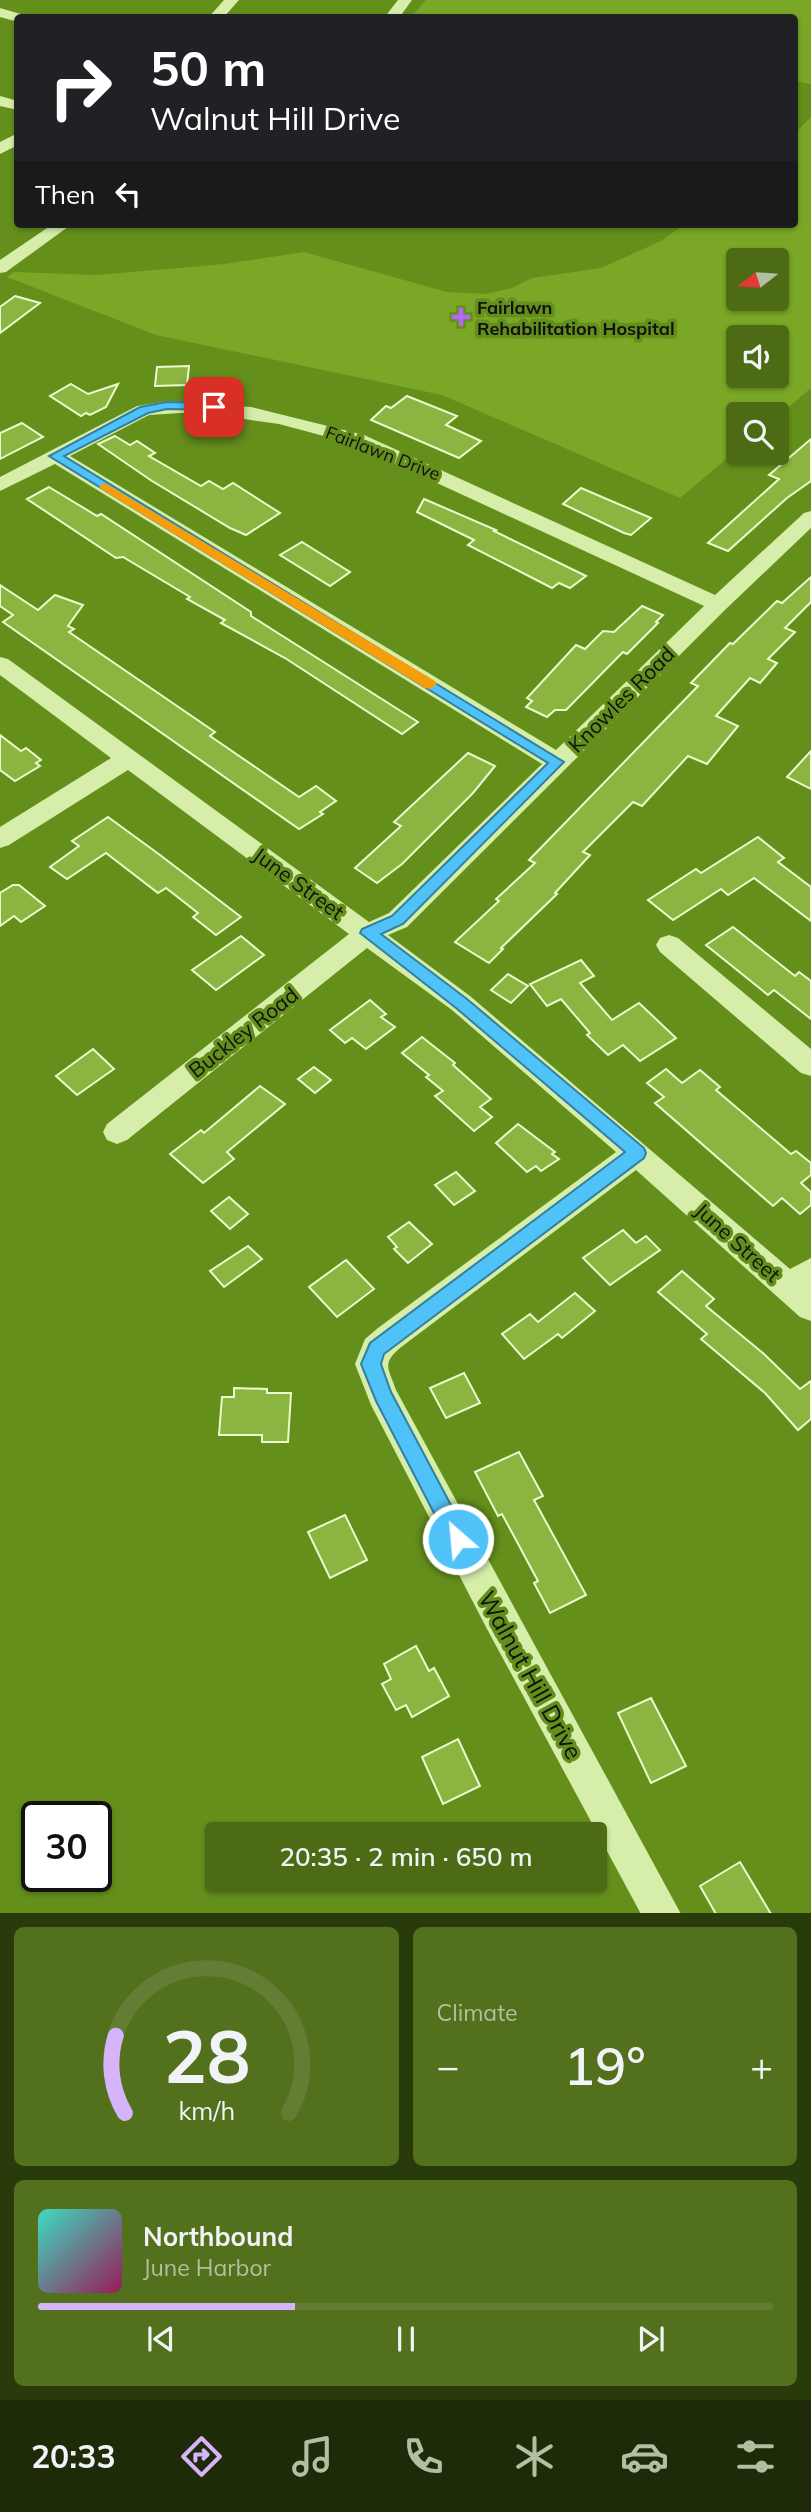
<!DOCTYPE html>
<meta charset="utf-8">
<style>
:root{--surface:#4c6b14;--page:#53701d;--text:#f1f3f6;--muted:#b2bfa0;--line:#637e34;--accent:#d6b4fa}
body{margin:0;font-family:Mulish,sans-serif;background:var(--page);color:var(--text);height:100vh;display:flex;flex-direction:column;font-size:26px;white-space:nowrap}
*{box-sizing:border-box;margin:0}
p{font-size:23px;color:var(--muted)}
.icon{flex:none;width:38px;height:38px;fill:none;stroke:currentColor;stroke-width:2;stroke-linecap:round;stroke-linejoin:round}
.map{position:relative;height:1913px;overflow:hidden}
.drawer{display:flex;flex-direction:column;gap:14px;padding:14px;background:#2a3b0b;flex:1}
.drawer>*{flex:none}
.hud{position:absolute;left:14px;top:14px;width:784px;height:214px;border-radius:7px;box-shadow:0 2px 5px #0004;background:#202124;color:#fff;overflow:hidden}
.needle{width:46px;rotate:253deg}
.tools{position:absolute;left:726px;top:248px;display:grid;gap:14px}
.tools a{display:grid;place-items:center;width:63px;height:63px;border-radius:7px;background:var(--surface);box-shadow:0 2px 5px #0004;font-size:35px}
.speed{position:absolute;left:21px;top:1801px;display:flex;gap:14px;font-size:35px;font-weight:700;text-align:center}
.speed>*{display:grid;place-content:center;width:91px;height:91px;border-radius:50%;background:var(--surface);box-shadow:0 2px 5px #0004;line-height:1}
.speed .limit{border:4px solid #111;border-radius:10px;background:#fff;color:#111}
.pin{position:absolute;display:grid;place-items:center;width:60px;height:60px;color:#fff;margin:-30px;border-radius:14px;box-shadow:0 4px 10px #0006}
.me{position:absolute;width:77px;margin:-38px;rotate:333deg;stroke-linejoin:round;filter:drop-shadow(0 0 5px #0008)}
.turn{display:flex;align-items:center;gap:24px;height:147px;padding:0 21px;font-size:32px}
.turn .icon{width:91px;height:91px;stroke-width:2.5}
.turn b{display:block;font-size:49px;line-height:60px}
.then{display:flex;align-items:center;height:66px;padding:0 21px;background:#0003;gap:14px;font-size:26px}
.big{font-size:52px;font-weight:600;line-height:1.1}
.drawer .widget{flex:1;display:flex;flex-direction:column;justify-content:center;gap:10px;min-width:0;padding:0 24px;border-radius:10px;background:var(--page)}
.drawer .dial{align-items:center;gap:0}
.dial svg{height:182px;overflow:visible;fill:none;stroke:var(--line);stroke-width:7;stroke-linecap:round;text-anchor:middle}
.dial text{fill:var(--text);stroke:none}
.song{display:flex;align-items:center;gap:21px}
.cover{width:84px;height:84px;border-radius:10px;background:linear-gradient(135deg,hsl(170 70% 55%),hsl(330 70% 35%))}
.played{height:7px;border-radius:4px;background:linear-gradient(90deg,var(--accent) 35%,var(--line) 35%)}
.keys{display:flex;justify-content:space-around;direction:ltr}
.heat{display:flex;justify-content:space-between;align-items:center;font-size:38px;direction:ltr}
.drawer .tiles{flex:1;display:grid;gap:14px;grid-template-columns:1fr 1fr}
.widget:last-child{grid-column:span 2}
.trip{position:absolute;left:205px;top:1822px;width:402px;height:70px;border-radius:7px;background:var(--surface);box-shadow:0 2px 5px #0004;font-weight:600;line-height:70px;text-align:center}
.tab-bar{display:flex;height:112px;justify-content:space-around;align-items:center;background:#1e2b08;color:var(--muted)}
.tab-bar .icon{width:49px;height:49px}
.tab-bar .current{color:var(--accent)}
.tab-bar b{font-size:32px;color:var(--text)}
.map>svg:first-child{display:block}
.green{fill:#7aa725;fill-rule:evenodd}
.building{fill:#8cb440;stroke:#ebfacf;stroke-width:2}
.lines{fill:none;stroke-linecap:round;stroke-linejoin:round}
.minor{fill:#d6eea9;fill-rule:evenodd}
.route{fill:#4fc3f7;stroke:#337fa1;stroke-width:2}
.slow{fill:#f59e0b}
.poi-dot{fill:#b467fe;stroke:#658f1b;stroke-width:2.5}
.labels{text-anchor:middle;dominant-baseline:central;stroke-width:7;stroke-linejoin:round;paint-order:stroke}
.far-poi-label{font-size:18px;font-weight:bold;fill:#111;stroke:#658f1b;text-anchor:start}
.far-street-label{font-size:18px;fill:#111;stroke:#658f1b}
.street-label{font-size:21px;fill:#111;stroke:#658f1b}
.near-street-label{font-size:24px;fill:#111;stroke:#658f1b}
</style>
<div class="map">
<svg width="811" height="1914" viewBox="0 0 811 1914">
<rect width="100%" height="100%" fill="#658f1b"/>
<g class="green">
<path d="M426 0H811V84L795 81 794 18 411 17Z"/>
<path d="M811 117V388L777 417 738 415V449L680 498 442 395 156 335 7 277 14 272 96 275 224 264 304 252 447 292 485 294 512 288 532 278 601 268 661 241 685 224H794L795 133ZM738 261H777V299H738ZM738 338H777V376H738Z"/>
</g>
<g class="building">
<path d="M15 296 40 303 0 333V307Z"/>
<path d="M189 366 187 385 155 386 157 367Z"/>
<path d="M71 384 88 394 118 384 106 407 90 415 86 413 81 416 50 396Z"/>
<path d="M407 396 457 416 446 425 481 441 459 458 371 420 386 406 391 408Z"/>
<path d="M22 423 43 437 0 459V433Z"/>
<path d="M115 436 130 445 137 441 155 453 149 456 201 486 209 481 223 489 233 483 280 513 246 535 230 528 152 481 98 444Z"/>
<path d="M811 439V481L787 498 728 551 708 543 779 479 769 475Z"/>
<path d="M49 487 97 516 101 514 251 612V616L418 722 402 734 285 658 221 623 225 620 187 599 190 597 123 557 116 558 27 499Z"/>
<path d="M581 488 651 518 631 535 624 533 563 504Z"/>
<path d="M424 499 496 530 494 531 586 576 570 588 559 583 552 588 468 545 474 540 417 512Z"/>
<path d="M302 542 350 572 330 586 280 555Z"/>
<path d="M811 577V602L785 628 795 632 768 659 777 663 760 683 750 678 716 716 738 726 707 764 688 756 642 806 633 802 583 852 590 855 555 893 557 894 501 948 503 949 489 963 455 942 499 901 496 899 535 863 529 860 698 686 691 683 730 643 733 644 777 601 782 603Z"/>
<path d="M0 585 38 610 55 595 83 605 68 626 74 629 69 632 215 732 210 736 299 797 316 786 336 801 320 812 323 814 299 829 3 622 13 615 0 606Z"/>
<path d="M642 606 663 615 656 622 658 623 627 654 623 652 566 710H555L547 717 526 707 532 701 527 698 576 645 585 649 603 631 614 632Z"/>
<path d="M0 735 21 751 26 748 41 760 36 763 40 766 15 781 0 770Z"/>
<path d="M811 751V789L787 777Z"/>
<path d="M468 753 495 766 473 793 402 864 377 883 355 868 401 826 394 822Z"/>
<path d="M108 817 160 855 241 917 216 935 193 917 198 913 166 888 158 893 106 853 67 879 50 867 79 846 72 841Z"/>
<path d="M758 837 784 858 778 862 811 887V921L754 878 728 895 721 889 673 920 648 900 696 869 701 873Z"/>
<path d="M13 885H19L45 906 21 922 14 916 0 926V893Z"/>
<path d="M733 927 795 976 799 972 811 981V1019L774 990 768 995 706 945Z"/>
<path d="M241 936 264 955 216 990 192 970Z"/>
<path d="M581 960 594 976 580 983 612 1020 639 1003 676 1038 640 1061 623 1045 608 1055 587 1035 590 1033 561 999 547 1006 530 984Z"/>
<path d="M508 974 528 986 511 1003 491 990Z"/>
<path d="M370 1000 386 1014 381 1017 395 1027 366 1049 352 1038 345 1043 330 1030Z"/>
<path d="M422 1037 455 1063 453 1065 491 1099 480 1107 492 1117 474 1131 435 1096 443 1091 426 1077 429 1075 402 1053Z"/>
<path d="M93 1049 114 1069 77 1095 56 1076Z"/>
<path d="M314 1067 331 1080 315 1093 298 1079Z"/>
<path d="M666 1069 682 1083 700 1070 720 1087 716 1090 791 1154 796 1151 811 1163V1175L801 1183 811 1192V1205L800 1214 782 1198 773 1206 655 1103 664 1097 647 1083Z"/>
<path d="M260 1086 285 1104 227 1152 234 1159 203 1183 170 1154 201 1130 204 1133Z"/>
<path d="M518 1124 555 1152 552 1154 559 1159 541 1171 536 1166 527 1172 496 1143Z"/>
<path d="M456 1172 475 1191 454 1205 435 1185Z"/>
<path d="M229 1197 248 1214 230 1229 211 1211Z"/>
<path d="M409 1222 432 1244 408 1263 394 1249 397 1247 388 1237Z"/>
<path d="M623 1230 636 1243 646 1236 660 1250 610 1285 583 1258Z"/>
<path d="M248 1246 262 1259 224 1287 210 1271Z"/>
<path d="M346 1260 374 1289 337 1317 309 1287Z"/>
<path d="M682 1271 714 1299 706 1306 764 1354 800 1389 811 1381V1419L798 1430 765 1393 701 1339 707 1334 658 1292Z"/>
<path d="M575 1293 595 1311 562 1338 558 1334 524 1359 502 1334 530 1314 538 1322Z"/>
<path d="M464 1373 480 1403 446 1418 430 1388Z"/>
<path d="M234 1388 267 1389V1393H291L288 1442H262V1435H219L222 1397H234Z"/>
<path d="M519 1452 543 1496 534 1500 586 1595 550 1613 534 1583 538 1581 502 1514 498 1516 475 1472Z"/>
<path d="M345 1515 367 1560 330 1578 308 1532Z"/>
<path d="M416 1646 429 1671 434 1668 449 1696 412 1717 406 1705 396 1710 382 1684 391 1679 384 1664Z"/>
<path d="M651 1698 686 1766 651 1783 618 1713Z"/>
<path d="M458 1739 480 1786 443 1804 422 1757Z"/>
<path d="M740 1862 771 1914H716L700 1886Z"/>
</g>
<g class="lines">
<g class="minor">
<path d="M224 0H239L223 18H208Z"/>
<path d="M398 0H412L399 18H384Z"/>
<path d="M0 8 24 15 26 18H18V22L0 17Z"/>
<path d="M0 96 18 101V110L0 106Z"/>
<path d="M18 133V145L0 154V142Z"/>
<path d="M53 224H72L6 272 0 273V260Z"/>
<path d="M169 401 251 407 364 435 715 595 804 513 811 511V528L726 609 407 927 388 935 470 996 790 1269 811 1258V1321L800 1317 636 1170 400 1348C381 1364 389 1369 396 1390L681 1914H641L487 1629 371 1405 355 1364 365 1339 378 1328 616 1152 452 1010 367 948 127 1140 117 1144 107 1140 103 1132 107 1124 349 934 128 770 9 845 0 848V827L111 758 0 675V657L8 659 369 922 389 913 542 764 55 464 0 491V477L137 406ZM196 412 279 424 350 443 704 606 556 750 70 456 149 415Z"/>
<path d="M669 935 678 938 811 1049V1076L801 1073 660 952 656 945 660 938Z"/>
</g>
</g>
<path class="route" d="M167 402 214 403 220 407 214 410 167 409 148 413 64 456 564 762 403 924 381 934 467 999 644 1148 646 1153 644 1158 384 1354 381 1364 391 1392 469 1539 466 1546 458 1549 451 1546 376 1401 361 1364 370 1343 625 1152 456 1008 360 933 362 929 392 916 548 763 49 456 140 407Z"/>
<path class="slow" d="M105 483 435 681 437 684 430 689 425 688 101 489 99 487Z"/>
<path class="poi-dot" d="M457.5 306.5h7v7h7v7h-7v7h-7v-7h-7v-7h7z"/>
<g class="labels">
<g class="far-poi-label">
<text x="477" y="307">Fairlawn<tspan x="477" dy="21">Rehabilitation Hospital</tspan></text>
</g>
<g class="far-street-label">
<text transform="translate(383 453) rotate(21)">Fairlawn Drive</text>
</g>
<g class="street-label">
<text transform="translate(621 699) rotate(-45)">Knowles Road</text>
<text transform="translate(299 883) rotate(36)">June Street</text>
<text transform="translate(243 1032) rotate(-38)">Buckley Road</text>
<text transform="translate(738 1242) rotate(42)">June Street</text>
</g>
<g class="near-street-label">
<text transform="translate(531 1675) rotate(61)">Walnut Hill Drive</text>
</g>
</g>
</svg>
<div class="tools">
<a><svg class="needle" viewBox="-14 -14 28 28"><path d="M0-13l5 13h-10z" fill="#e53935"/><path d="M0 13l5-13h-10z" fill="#b2bfa0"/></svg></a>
<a><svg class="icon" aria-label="sound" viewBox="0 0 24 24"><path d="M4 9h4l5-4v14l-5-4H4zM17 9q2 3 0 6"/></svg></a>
<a><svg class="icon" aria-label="search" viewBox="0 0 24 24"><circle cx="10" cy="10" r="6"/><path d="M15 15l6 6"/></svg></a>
</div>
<div class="speed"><div class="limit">30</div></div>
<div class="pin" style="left:214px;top:407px;background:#d93025"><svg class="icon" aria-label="arrive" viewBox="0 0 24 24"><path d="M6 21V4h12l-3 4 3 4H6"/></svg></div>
<svg class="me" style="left:458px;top:1539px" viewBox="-20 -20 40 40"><circle r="17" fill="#4fc3f7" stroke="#fff" stroke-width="3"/><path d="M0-11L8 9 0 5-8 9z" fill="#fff"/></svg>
<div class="trip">20:35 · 2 min · 650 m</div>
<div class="hud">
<div class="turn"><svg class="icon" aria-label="right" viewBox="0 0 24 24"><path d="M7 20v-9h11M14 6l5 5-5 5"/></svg><div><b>50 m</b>Walnut Hill Drive</div></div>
<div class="then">Then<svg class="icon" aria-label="left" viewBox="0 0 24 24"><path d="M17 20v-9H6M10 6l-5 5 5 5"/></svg></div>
</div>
</div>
<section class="drawer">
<div class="tiles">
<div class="widget dial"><svg viewBox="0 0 100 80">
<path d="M14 69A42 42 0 1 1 86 69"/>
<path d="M14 69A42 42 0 0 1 10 35" stroke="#d6b4fa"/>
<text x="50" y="56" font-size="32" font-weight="700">28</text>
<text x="50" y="72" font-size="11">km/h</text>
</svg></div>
<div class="widget"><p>Climate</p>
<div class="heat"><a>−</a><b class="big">19°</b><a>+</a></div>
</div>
<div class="widget">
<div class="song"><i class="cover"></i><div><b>Northbound</b><p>June Harbor</p></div></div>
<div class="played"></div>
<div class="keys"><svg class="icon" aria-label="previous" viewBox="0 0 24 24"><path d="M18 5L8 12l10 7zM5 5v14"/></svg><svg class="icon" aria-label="pause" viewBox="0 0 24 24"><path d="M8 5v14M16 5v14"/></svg><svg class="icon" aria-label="next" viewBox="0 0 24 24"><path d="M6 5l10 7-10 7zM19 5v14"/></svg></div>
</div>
</div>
</section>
<nav class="tab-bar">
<b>20:33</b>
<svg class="icon current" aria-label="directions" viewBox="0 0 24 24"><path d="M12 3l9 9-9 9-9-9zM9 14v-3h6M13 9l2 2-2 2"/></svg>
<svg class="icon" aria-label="music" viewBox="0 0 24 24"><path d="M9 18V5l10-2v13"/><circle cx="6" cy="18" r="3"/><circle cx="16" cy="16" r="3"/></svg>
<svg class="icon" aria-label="phone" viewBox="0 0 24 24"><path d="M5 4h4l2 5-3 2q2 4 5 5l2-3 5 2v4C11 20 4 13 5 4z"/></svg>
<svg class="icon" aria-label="climate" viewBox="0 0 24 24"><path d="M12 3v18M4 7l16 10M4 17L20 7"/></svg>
<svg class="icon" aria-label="car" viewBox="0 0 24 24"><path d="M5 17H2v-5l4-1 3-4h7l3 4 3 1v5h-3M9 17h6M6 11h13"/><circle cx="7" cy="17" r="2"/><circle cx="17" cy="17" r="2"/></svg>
<svg class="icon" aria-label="filters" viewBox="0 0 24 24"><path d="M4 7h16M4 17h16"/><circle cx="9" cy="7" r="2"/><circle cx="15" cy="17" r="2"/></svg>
</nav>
